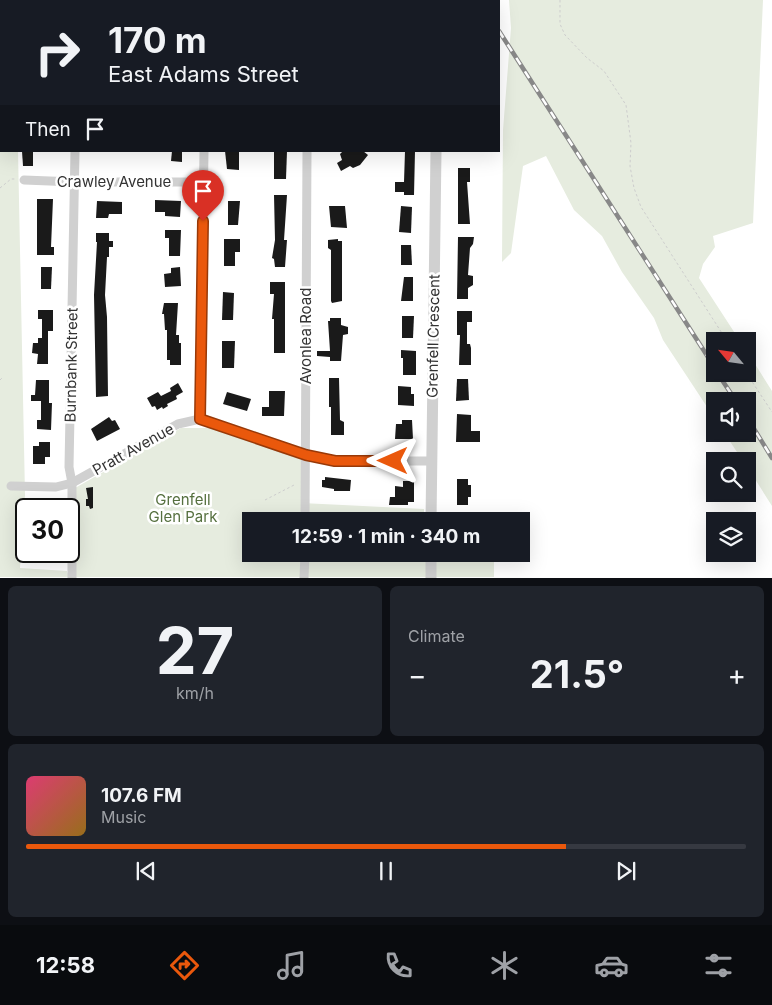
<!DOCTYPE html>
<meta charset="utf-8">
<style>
:root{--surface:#171b24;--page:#20242c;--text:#f1f3f6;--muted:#9ea1a6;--line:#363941;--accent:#ea580c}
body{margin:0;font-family:Inter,sans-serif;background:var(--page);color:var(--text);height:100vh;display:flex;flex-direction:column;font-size:19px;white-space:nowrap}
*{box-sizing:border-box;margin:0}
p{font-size:16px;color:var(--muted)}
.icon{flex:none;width:28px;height:28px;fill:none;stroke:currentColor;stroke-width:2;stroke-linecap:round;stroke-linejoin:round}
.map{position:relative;height:578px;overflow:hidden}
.sheet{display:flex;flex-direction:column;gap:8px;padding:8px;background:#0d0f14;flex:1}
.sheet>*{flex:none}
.top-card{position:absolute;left:0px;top:0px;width:500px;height:152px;box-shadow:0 5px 20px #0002;background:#171b24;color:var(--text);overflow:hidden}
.needle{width:32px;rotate:299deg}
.fabs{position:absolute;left:706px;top:332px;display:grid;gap:10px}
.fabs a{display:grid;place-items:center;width:50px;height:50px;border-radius:0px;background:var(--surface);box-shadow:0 5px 20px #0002;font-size:25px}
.speed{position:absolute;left:15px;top:498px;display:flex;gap:10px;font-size:25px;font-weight:700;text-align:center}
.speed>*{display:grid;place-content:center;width:65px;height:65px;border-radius:50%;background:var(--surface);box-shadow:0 5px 20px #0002;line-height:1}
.speed .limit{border:2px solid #111;border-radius:8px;background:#fff;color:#111}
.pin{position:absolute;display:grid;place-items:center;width:42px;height:42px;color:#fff;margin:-51px -21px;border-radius:50% 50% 50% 0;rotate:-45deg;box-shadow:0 0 5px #0007}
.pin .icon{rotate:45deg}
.me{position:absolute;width:55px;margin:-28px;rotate:270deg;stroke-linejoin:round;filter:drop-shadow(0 0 4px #0008)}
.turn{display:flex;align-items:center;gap:18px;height:105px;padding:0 25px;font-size:22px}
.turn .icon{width:65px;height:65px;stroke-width:2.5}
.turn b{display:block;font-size:35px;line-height:42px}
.then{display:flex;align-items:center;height:48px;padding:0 25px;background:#0003;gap:10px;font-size:19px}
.big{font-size:38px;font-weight:700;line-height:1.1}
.sheet .widget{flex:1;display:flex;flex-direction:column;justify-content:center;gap:8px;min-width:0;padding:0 18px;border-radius:8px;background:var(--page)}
.sheet .dial{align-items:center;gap:0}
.dial b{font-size:65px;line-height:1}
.song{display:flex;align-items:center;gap:15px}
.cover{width:60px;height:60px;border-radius:8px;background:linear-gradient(135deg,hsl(340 70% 55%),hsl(40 70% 35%))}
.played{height:5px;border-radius:2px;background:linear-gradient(90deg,var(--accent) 75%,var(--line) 75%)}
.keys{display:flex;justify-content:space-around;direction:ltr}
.heat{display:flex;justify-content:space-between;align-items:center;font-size:28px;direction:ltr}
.sheet .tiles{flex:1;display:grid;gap:8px;grid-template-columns:1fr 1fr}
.widget:last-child{grid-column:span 2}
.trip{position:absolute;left:242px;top:512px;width:288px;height:50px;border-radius:0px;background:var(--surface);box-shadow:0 5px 20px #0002;font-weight:700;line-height:50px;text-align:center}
.dock{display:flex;height:80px;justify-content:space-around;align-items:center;background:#090b0e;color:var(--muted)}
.dock .icon{width:35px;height:35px}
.dock .current{color:var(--accent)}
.dock b{font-size:22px;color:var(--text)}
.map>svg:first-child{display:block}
.green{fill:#e6ecdf}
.building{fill:#1a1a1a}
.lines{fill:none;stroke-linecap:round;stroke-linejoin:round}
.path{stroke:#cdcdcd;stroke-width:1;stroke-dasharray:2.5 2.5;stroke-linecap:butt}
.minor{stroke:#d0d0d0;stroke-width:9}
.tertiary{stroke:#d0d0d0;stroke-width:11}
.rail-casing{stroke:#888;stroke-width:4.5}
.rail{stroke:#fff;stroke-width:2.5;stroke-dasharray:8;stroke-linecap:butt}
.route-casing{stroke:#983908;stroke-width:12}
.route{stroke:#ea580c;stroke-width:9}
.labels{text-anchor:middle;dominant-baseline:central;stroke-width:5;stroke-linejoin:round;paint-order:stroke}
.street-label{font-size:15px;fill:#333;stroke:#fff}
.park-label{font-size:15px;fill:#56703f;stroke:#fff}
</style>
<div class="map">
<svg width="772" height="578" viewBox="0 0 772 578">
<rect width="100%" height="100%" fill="#fff"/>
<g class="green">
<path d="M0 0H15L1 1V151H18L25 495 20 568 67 571 69 577H0Z"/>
<path d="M509 0H763L753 223 713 236 715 247 703 264 699 278 740 341H715V374H748V353L772 391V506L748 468V461H743L725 434H748V401H715V419L663 340 654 318 622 272 602 236 574 210 546 156 523 166 511 253 502 262 503 130 511 28Z"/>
<path d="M181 428H213L302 458V503L424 509V521H251V554H494V577H75V488Z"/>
</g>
<g class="building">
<path d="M22 151H33V166H23Z"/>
<path d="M172 151H182V162L171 161Z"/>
<path d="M225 151H239V170L227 169Z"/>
<path d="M274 151H287L286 179H274Z"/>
<path d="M343 151H363L368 155 360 165 353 168 350 166 341 171 337 163 342 160 340 154Z"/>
<path d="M405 151H415L414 195H404V192H395V182H404Z"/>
<path d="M458 168H470V182H467L470 224H458Z"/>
<path d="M274 195H287L284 240H287L285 267H275L274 259 272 258 275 240Z"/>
<path d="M37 199H53L51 247H54V255H37Z"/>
<path d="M155 200 181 201 180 217 165 216V212H155Z"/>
<path d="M97 201 122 202V214H109L108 218H96Z"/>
<path d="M228 201H240L238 225H228Z"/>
<path d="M329 206H345L347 228 331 227Z"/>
<path d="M401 206 412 207 411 233 399 232Z"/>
<path d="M165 230H181L180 256H169V238H165Z"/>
<path d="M96 233H109V241H113V247H109V257H107L105 295 107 317 108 396 96 397 94 295 97 242H96Z"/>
<path d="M458 237H474L473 244 470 248 468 275 473 276V285L468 288V299H457Z"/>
<path d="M224 239H240V252H235V266H224Z"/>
<path d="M338 239V241H342V301L332 303 331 301V250L328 248V240Z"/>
<path d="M401 245H411L412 265H401Z"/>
<path d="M41 267H52L51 289H41Z"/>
<path d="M180 267 181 286 165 287 164 274 171 273V268Z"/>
<path d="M404 277H413V301H401Z"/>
<path d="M270 282H285V353H274V319H272L274 294H270Z"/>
<path d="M223 292 234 293 233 320H222Z"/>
<path d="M164 303H178L176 335H179V343H181V365H170V360H167V330H165L164 314H162Z"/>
<path d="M38 310H53V331H48V364H37L38 354 32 353 33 343H38V338H42V319H38Z"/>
<path d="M457 311H472V322H467V344H470L471 348V365H459L460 335H457Z"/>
<path d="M402 316H414L413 338H402Z"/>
<path d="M330 318H341V325L348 327V334L343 335 341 361H330V357L317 356V351H330L328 321H330Z"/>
<path d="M222 341H235L234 368H222Z"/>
<path d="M401 350 416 351V375H403V358H401Z"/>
<path d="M329 378H339L340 420 344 422V435H331V407H329Z"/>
<path d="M457 379H468L469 400 456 401Z"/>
<path d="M36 380H49V403H52L51 430 37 429V420H41V401H31V395H35Z"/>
<path d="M178 383 183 392 176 396 177 399 167 404 168 406 163 409 162 407 157 410 155 406 152 407 147 398 158 392 161 396 171 391 170 388Z"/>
<path d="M398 386 411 387V394H414V406L398 405Z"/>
<path d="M269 391H285L284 416H262V407H269Z"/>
<path d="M227 392 251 399 247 411 223 404Z"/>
<path d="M457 414 471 415V431H480V442H456Z"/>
<path d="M109 417 112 421 115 420 120 429 97 441 91 429Z"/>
<path d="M402 420H412L413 439H395L396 424H402Z"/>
<path d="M39 442H50V457H45V464H33V446H39Z"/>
<path d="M325 477 351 480 350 491H334V489L322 487V480H325Z"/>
<path d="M457 479H468V485H471V497H468V505H457Z"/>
<path d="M403 481H414V502H408V505H389L390 497H395V486L403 487Z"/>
<path d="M93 487V508L90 509 89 506H86V499H88L86 488Z"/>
</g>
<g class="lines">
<g class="path">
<path d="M560 0V24L565 35 587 58 604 71 626 105 631 143 630 166 634 188 641 207 727 341"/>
<path d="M0 188 11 179H16"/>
<path d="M747 374 772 412"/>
<path d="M0 380 2 378"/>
<path d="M265 500 296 484"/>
</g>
<g class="minor">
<path d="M228 0 229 1"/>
<path d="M77 1V0"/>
<path d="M207 1V0"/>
<path d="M24 180 75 182H204"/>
<path d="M200 419 204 151"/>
<path d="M11 486 56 487 72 483 178 424 200 419 283 449 335 461H431"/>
<path d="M305 521 307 151"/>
<path d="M72 578V483L69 467 75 151"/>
<path d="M304 578 305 554"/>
</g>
<g class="tertiary">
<path d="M381 0 382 1"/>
<path d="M431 521 436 151"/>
<path d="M431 554V578"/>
</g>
<defs>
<g id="rail">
<path d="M478 0 479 1"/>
<path d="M499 31 715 368"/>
<path d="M718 374 736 401"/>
<path d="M748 419 772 458"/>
</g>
</defs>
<use href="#rail" class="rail-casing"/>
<use href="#rail" class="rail"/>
</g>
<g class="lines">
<defs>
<path id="route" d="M203 221 200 419 306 455 335 461H393"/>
</defs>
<use href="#route" class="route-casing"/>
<use href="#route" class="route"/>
</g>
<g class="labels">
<g class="street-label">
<text x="114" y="181">Crawley Avenue</text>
<text transform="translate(305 336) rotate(-90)">Avonlea Road</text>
<text transform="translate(433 336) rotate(-89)">Grenfell Crescent</text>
<text transform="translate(71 365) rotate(-89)">Burnbank Street</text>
<text transform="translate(133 449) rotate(-29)">Pratt Avenue</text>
</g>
<g class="park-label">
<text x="183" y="499">Grenfell<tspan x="183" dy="17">Glen Park</tspan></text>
</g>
</g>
</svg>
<div class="fabs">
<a><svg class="needle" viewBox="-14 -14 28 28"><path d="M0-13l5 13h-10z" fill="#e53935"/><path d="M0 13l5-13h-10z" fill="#9ea1a6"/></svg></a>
<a><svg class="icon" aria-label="sound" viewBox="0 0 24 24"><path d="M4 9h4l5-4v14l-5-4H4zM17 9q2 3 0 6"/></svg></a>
<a><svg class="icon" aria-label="search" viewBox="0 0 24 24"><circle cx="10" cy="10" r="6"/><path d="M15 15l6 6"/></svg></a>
<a><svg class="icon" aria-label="layers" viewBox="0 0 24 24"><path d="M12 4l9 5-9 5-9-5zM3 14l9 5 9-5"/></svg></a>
</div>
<div class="speed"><div class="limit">30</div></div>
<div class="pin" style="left:203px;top:221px;background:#d93025"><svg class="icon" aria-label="arrive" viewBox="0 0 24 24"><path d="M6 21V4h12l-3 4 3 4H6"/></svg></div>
<svg class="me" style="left:393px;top:461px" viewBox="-20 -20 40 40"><path d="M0-17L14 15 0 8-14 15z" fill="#ea580c" stroke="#fff" stroke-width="4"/></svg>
<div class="trip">12:59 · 1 min · 340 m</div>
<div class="top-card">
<div class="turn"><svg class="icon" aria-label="right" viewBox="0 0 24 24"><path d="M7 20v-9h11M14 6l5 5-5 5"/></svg><div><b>170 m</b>East Adams Street</div></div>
<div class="then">Then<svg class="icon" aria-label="arrive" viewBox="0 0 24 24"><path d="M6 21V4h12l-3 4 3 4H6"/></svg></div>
</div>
</div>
<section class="sheet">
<div class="tiles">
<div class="widget dial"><b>27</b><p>km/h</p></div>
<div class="widget"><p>Climate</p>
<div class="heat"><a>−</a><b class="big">21.5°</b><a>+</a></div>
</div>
<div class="widget">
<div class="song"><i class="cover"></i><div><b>107.6 FM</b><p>Music</p></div></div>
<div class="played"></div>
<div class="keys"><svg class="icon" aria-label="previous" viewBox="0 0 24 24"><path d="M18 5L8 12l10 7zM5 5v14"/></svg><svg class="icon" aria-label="pause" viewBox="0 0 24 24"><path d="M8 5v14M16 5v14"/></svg><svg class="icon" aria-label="next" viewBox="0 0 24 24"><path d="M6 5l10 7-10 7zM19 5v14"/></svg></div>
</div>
</div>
</section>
<nav class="dock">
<b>12:58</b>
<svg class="icon current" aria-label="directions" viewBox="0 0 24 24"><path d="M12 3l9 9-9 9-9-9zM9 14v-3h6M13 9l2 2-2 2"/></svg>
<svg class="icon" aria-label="music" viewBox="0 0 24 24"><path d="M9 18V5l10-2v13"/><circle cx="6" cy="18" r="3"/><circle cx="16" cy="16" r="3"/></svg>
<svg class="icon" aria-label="phone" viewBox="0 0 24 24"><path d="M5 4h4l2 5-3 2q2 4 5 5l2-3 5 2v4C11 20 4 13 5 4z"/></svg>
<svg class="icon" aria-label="climate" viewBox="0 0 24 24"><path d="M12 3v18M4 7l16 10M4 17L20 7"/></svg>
<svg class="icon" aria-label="car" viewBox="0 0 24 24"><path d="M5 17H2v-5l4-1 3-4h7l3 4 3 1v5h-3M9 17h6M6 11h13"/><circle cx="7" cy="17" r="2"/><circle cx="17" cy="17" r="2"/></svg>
<svg class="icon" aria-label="filters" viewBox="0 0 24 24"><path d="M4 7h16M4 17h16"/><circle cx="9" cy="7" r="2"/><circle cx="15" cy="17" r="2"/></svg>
</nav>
